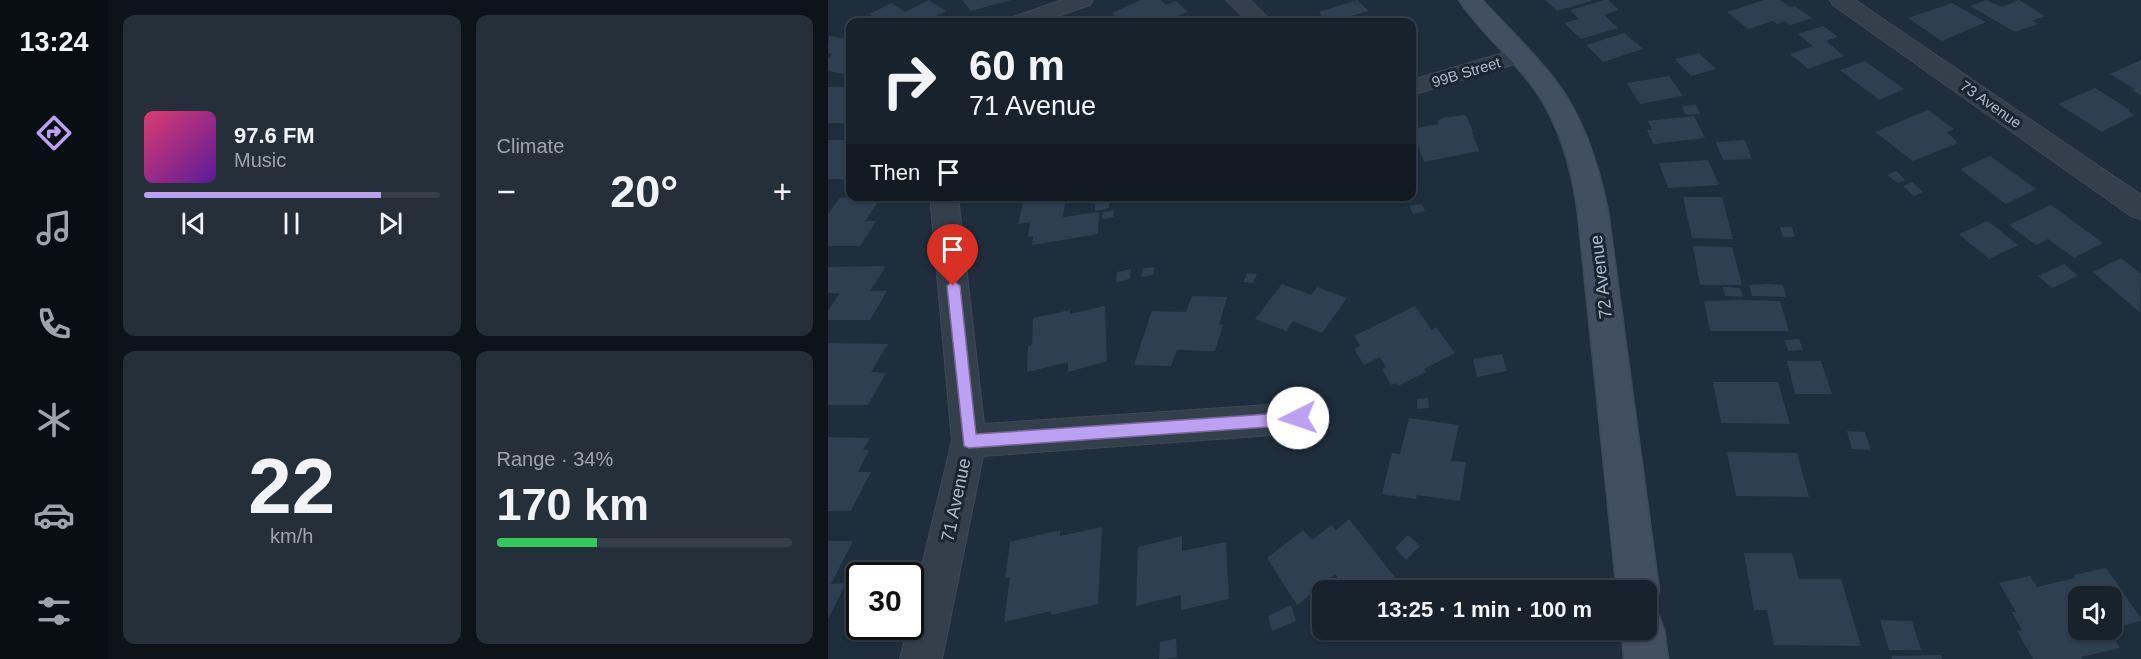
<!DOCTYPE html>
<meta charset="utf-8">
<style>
:root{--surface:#17222d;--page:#242f39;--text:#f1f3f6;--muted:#9ea4aa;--line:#363f49;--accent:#bca0f2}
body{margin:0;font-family:Arial,sans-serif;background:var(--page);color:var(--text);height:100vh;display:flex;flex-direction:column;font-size:22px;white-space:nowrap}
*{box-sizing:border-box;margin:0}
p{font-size:20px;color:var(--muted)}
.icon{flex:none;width:33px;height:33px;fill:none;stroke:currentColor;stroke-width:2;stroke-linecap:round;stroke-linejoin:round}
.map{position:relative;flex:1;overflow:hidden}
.details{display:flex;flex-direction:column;gap:15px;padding:15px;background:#0d1319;width:720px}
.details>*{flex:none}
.top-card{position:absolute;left:18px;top:18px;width:570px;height:183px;border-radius:12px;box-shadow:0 2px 4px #0004,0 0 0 2px var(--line);background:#17222d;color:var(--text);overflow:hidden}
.controls{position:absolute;left:1240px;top:586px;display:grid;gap:12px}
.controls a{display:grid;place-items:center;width:54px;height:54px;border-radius:12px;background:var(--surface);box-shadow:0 2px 4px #0004,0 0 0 2px var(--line);font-size:30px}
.speed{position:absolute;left:18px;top:562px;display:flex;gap:12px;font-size:30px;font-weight:700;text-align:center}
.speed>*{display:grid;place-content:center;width:78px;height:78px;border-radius:50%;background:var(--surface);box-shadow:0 2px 4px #0004,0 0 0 2px var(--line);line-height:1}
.speed .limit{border:3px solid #111;border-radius:9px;background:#fff;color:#111}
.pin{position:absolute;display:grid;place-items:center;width:51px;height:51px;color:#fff;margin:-62px -26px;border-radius:50% 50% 50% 0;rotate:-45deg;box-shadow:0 0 6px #0007}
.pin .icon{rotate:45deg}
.me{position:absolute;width:66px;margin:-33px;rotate:266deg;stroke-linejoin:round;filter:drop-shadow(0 0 4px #0008)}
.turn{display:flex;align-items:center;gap:21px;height:126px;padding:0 24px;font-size:27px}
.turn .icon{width:78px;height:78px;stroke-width:2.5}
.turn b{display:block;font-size:42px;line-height:51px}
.then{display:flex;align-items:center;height:57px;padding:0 24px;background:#0003;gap:12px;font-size:22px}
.big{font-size:45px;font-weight:700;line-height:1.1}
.details .widget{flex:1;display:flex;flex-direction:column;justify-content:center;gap:9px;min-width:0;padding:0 21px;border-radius:12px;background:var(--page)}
.details .dial{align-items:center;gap:0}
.dial b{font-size:78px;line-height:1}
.song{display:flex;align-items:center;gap:18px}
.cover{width:72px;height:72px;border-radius:9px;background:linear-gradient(135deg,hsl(340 70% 55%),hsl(270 70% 35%))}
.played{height:6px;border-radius:3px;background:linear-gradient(90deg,var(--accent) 80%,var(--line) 80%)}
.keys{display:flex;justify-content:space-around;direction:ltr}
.heat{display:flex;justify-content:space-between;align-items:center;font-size:33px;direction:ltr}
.charge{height:9px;border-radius:4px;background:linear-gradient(90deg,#34c759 34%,var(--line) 0)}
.details .tiles{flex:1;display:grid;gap:15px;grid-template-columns:repeat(2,1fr)}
.trip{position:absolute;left:484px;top:580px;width:345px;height:60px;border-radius:12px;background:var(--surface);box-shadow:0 2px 4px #0004,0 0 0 2px var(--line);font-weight:700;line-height:60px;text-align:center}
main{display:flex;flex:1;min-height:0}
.dock{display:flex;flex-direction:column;width:108px;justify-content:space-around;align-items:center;background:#090e12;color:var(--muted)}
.dock .icon{width:42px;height:42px}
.dock .selected{color:var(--accent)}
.dock b{font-size:27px;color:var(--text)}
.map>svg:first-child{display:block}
.building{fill:#2e3f51}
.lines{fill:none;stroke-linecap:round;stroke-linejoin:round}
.street-casing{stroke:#3c4955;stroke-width:2}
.secondary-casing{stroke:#3c4955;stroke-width:3}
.street{fill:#33404c;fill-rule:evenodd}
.secondary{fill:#414f60;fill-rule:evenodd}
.route{fill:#bca0f2;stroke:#7a689d;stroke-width:1.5}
.labels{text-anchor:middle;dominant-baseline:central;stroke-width:6;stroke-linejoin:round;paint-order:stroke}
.far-street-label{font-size:15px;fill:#aebac8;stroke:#192531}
.street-label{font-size:18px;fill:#aebac8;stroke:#192531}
</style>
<main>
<nav class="dock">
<b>13:24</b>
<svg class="icon selected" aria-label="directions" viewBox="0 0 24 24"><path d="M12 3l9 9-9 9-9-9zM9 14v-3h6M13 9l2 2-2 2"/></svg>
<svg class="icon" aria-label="music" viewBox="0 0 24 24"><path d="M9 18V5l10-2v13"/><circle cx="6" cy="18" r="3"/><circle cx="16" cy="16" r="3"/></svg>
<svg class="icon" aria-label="phone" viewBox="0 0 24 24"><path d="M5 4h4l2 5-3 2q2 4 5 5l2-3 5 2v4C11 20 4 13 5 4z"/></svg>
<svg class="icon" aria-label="climate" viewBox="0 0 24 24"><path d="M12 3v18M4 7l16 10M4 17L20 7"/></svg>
<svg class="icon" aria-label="car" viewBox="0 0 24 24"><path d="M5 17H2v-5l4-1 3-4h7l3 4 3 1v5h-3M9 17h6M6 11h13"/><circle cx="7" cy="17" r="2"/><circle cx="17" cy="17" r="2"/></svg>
<svg class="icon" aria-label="filters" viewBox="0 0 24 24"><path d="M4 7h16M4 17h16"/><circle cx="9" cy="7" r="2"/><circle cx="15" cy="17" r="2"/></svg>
</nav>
<section class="details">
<div class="tiles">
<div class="widget">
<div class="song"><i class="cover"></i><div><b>97.6 FM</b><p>Music</p></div></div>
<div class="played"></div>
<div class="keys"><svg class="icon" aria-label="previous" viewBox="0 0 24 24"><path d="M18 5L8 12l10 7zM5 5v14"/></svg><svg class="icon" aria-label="pause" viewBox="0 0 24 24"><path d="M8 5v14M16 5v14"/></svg><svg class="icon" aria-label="next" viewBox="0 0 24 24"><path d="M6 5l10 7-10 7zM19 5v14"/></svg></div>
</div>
<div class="widget"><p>Climate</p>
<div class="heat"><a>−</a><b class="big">20°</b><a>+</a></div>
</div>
<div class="widget dial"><b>22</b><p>km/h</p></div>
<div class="widget"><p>Range · 34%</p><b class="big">170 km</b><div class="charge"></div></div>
</div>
</section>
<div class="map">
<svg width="1313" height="659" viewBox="0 0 1313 659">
<rect width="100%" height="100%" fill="#1f2e3c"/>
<g class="building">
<path d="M101 0 118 11 95 22 88 19 81 22H54L41 14 64 3 77 12Z"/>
<path d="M134 0H183L143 11Z"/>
<path d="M313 0H332L338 5 348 1 360 12 333 22H314L309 18 294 22 284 13Z"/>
<path d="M529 0 541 11 523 16 529 22H499L491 12Z"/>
<path d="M717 0H763V1L729 11Z"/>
<path d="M776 0H780L791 10 776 15 790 28 753 39 736 23 751 19 742 10Z"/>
<path d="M936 0H952L962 7 967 6 984 18 962 25 957 21 949 24 945 21 920 29 899 12Z"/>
<path d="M1158 0 1174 7 1191 0 1217 16 1204 21 1210 24 1187 32 1142 6Z"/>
<path d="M1124 3 1158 22 1114 41 1080 18Z"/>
<path d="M995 26 1010 37 998 41 1016 56 980 69 962 54 985 46 970 34Z"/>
<path d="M796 33 815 49 775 62 758 45Z"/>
<path d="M1 36 22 39V69L17 74 0 71V58L5 54 0 53Z"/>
<path d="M871 53 888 69 863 76 847 59Z"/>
<path d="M1313 60V96L1304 90 1307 89 1282 74Z"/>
<path d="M1037 61 1076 89 1051 100 1012 70Z"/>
<path d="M841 76 855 96 812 104 799 83Z"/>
<path d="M0 87H22V102L20 105H22V123H0Z"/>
<path d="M1267 88 1302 110 1300 111 1306 115 1274 132 1230 104Z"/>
<path d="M868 105 872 114 858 115 854 106Z"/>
<path d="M1100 110 1126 129 1119 132 1130 143 1085 161 1047 132Z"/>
<path d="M635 115 638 116 645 131 644 132 651 151 596 162 585 129 611 124 609 121 615 118Z"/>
<path d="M866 116 877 138 825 144 819 130H824L820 121Z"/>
<rect x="0" y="140" width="22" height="39"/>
<path d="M917 140 924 159 895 160 888 142Z"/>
<path d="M1162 156 1208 189 1178 204 1132 169Z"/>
<path d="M880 160 891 185 840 188 831 163Z"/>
<path d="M1068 171 1078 180 1070 183 1059 175Z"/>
<path d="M1084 182 1095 192 1086 196 1075 186Z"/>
<path d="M238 196 235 217 271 212 270 234 204 245 205 236 200 237 202 222 190 224 195 202Z"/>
<path d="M855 197H894L905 239 864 238Z"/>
<path d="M12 198 52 199 37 221H48L32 246H0V214Z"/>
<path d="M282 198 281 208 267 211V200Z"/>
<path d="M594 204 597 211 585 214 582 206Z"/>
<path d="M1223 205 1275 243 1246 258 1220 239 1208 245 1181 225Z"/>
<path d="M286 210 285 217 274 219 275 212Z"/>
<path d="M1160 221 1190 245 1161 259 1131 234Z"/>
<path d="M952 227H964L967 237H955Z"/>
<path d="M865 246 904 247 914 285H872Z"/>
<path d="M1293 258 1313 274 1312 313 1265 272Z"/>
<path d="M1236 264 1250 276 1224 288 1210 276Z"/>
<path d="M58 266 42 291H59L42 320H0V311L12 293H0V267Z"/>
<path d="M327 267 325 275 313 277 315 268Z"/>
<path d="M303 269 302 279 288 282 289 272Z"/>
<path d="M419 273 429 274 425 283 415 282Z"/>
<path d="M454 284 483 295 489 287 519 298 494 333 465 321 458 331 427 319Z"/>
<path d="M939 284 955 285 958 297 924 296 921 285Z"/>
<path d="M895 287 912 288 915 297 897 296Z"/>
<path d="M364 296 399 297 391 325H395L387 351 349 350 343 366 306 365 324 311 358 312Z"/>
<path d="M914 300 952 301 961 331H882L876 301Z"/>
<path d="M277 306 279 361 240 372V362L199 372 200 346 204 345 205 318 242 310V314Z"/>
<path d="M587 306 604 330 608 327 627 353 596 369 598 372 570 386 568 383 563 385 554 369 558 367 552 357 536 365 526 349 532 346 526 336Z"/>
<path d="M971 339 975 350 960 351 957 340Z"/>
<path d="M0 343 60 344 43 372 58 373 40 405H0Z"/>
<path d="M674 354 679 371 649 377 645 359Z"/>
<path d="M959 361H993L1004 394H967Z"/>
<path d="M885 382H950L962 424 893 423Z"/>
<path d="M600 398 601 408 589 409V399Z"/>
<path d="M581 418 631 425 623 461 638 462 632 501 589 495 588 499 554 494 564 453 572 454Z"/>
<path d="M1019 431 1037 432 1043 450 1024 449Z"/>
<path d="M0 437 42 438 35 450H41L30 472H43L23 511H0Z"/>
<path d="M899 452 969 453 981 497 908 496Z"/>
<path d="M521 519 573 585 565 591H519L507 574 469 605 439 558 475 530 484 540 504 525 508 530Z"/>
<path d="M274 527 270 604 223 615V611L176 622 182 577 177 578 182 542 232 530V536Z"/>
<path d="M580 535 592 546 578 560 567 548Z"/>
<path d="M354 536V551L398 542 401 599 353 610V595L308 606 310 547Z"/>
<path d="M0 541H25L3 584 18 583 0 619Z"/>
<path d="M916 553H964L971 579H1013L1033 646 946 645 939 610H926Z"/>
<path d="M1278 568 1313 618V621L1284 628V597H1251V630H1281L1292 648 1253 657 1254 659H1205L1189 631 1194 630 1184 612H1188L1171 583 1202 576 1209 587 1247 578 1245 575Z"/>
<path d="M463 605 468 621 444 631 440 616Z"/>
<path d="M1052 620 1084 621 1093 650H1061Z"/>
<path d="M348 639 349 658 331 659 332 642Z"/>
<path d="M1113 655 1114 659H1064L1063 656Z"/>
</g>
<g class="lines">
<defs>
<g id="street">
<path d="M234 0H265L262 5 212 22H182L185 17Z"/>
<path d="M398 0H422L444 22H421Z"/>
<path d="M1002 0H1027L1313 195V219L1303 216 1005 5Z"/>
<path d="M692 48 700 50 704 55 700 60 584 95V80Z"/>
<path d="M102 196H130L156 424 470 403 482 407 487 418 482 429 470 433 155 456 114 659H72L80 627H82V615L124 441Z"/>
</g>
<g id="secondary">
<path d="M631 0H654C679 27 707 54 729 83 757 121 771 167 780 212L831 591 825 606 819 608V591H789L750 212C744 170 733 127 708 91 686 59 653 33 631 0Z"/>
<path d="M819 610 830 615 836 630 840 659H796L794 630H819Z"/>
</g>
</defs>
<use href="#street" class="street-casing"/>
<use href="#secondary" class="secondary-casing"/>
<use href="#street" class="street"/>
<use href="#secondary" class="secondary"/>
</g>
<path class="route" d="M125 280 132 286 148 434 470 412 475 414 478 418 475 423 470 425 141 448 136 446 119 286Z"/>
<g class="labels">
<g class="far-street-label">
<text transform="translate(638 72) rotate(-17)">99B Street</text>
<text transform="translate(1163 104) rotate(35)">73 Avenue</text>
</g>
<g class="street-label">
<text transform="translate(773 277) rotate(-97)">72 Avenue</text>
<text transform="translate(128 500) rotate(-78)">71 Avenue</text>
</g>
</g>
</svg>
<div class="controls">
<a><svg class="icon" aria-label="sound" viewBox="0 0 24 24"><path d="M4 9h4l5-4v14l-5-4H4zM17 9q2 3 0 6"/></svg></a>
</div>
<div class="speed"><div class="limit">30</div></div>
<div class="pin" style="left:125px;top:286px;background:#d93025"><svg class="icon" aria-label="arrive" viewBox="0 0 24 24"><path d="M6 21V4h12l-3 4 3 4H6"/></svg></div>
<svg class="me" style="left:470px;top:418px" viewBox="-20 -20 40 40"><circle r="19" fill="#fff"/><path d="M0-13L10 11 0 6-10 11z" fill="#bca0f2"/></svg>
<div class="trip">13:25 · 1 min · 100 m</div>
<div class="top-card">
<div class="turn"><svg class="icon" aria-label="right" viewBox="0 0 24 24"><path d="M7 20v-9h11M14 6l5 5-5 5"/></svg><div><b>60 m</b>71 Avenue</div></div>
<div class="then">Then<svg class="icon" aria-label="arrive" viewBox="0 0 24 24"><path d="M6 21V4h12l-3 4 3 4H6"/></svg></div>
</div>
</div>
</main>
